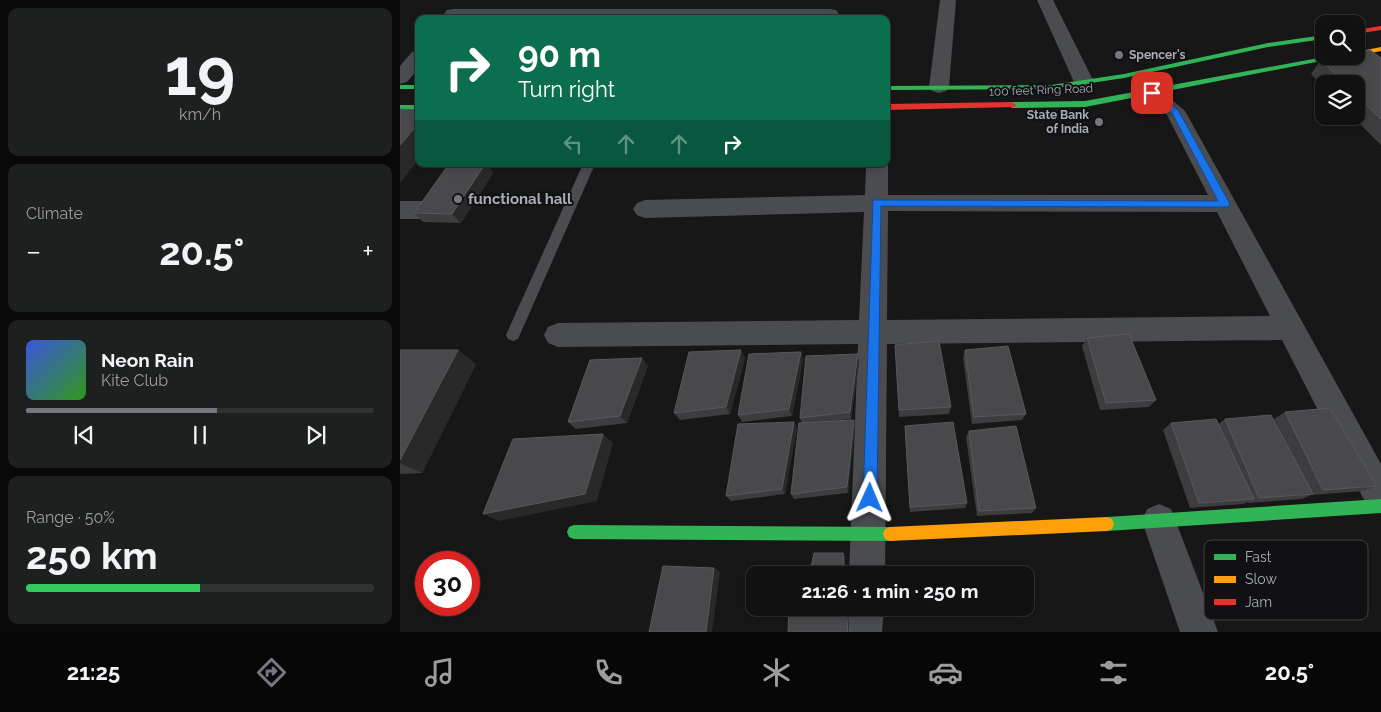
<!DOCTYPE html>
<meta charset="utf-8">
<style>
:root{--surface:#111;--page:#1e1f1f;--text:#f1f3f6;--muted:#9c9d9f;--line:#303131;--accent:#757880}
body{margin:0;font-family:Raleway,sans-serif;background:var(--page);color:var(--text);height:100vh;display:flex;flex-direction:column;font-size:19px;white-space:nowrap}
*{box-sizing:border-box;margin:0}
p{font-size:16px;color:var(--muted)}
.icon{flex:none;width:28px;height:28px;fill:none;stroke:currentColor;stroke-width:2;stroke-linecap:round;stroke-linejoin:round}
.map{position:relative;flex:1;overflow:hidden}
.panel{display:flex;flex-direction:column;gap:8px;padding:8px;background:#090909;width:400px}
.panel>*{flex:none}
.banner{position:absolute;left:15px;top:15px;width:475px;height:152px;border-radius:10px;box-shadow:0 2px 8px #0003,0 0 0 1px var(--line);background:#0b6e4f;color:#fff;overflow:hidden}
.controls{position:absolute;left:915px;top:15px;display:grid;gap:10px}
.controls a{display:grid;place-items:center;width:50px;height:50px;border-radius:10px;background:var(--surface);box-shadow:0 2px 8px #0003,0 0 0 1px var(--line);font-size:25px}
.speed{position:absolute;left:15px;top:551px;display:flex;gap:10px;font-size:25px;font-weight:700;text-align:center}
.speed>*{display:grid;place-content:center;width:65px;height:65px;border-radius:50%;background:var(--surface);box-shadow:0 2px 8px #0003,0 0 0 1px var(--line);line-height:1}
.speed .limit{border:8px solid #d22;background:#fff;color:#111}
.pin{position:absolute;display:grid;place-items:center;width:42px;height:42px;color:#fff;margin:-21px;border-radius:10px;box-shadow:0 2px 8px #0006}
.me{position:absolute;width:55px;margin:-28px;rotate:1deg;stroke-linejoin:round;filter:drop-shadow(0 0 4px #0008)}
.turn{display:flex;align-items:center;gap:18px;height:105px;padding:0 20px;font-size:22px}
.turn .icon{width:65px;height:65px;stroke-width:2.5}
.turn b{display:block;font-size:35px;line-height:42px}
.lanes{display:flex;align-items:center;height:48px;padding:0 20px;background:#0003;justify-content:center;gap:25px;direction:ltr}
.lanes .off{opacity:.35}
.big{font-size:38px;font-weight:700;line-height:1.1}
.panel .card{flex:1;display:flex;flex-direction:column;justify-content:center;gap:8px;min-width:0;padding:0 18px;border-radius:10px;background:var(--page)}
.panel .dial{align-items:center;gap:0}
.dial b{font-size:65px;line-height:1}
.song{display:flex;align-items:center;gap:15px}
.cover{width:60px;height:60px;border-radius:8px;background:linear-gradient(135deg,hsl(230 70% 55%),hsl(110 70% 35%))}
.played{height:5px;border-radius:2px;background:linear-gradient(90deg,var(--accent) 55%,var(--line) 55%)}
.keys{display:flex;justify-content:space-around;direction:ltr}
.heat{display:flex;justify-content:space-between;align-items:center;font-size:28px;direction:ltr}
.charge{height:8px;border-radius:4px;background:linear-gradient(90deg,#34c759 50%,var(--line) 0)}
.trip{position:absolute;left:346px;top:566px;width:288px;height:50px;border-radius:10px;background:var(--surface);box-shadow:0 2px 8px #0003,0 0 0 1px var(--line);font-weight:700;line-height:50px;text-align:center}
.dock{display:flex;height:80px;justify-content:space-around;align-items:center;background:#070707;color:var(--muted)}
.dock .icon{width:35px;height:35px}
.dock .current{color:var(--accent)}
.dock b{font-size:22px;color:var(--text)}
main{display:flex;flex:1;min-height:0}
.map>svg:first-child{display:block}
.lines{fill:none;stroke-linecap:round;stroke-linejoin:round}
.lane{fill:#4b4c50;fill-rule:evenodd}
.street{fill:#4b4c50;fill-rule:evenodd}
.fast{fill:#30b455;fill-rule:evenodd}
.slow{fill:#ff9f0a;fill-rule:evenodd}
.jam{fill:#e5322d;fill-rule:evenodd}
.wall{fill:#3d3d3f}
.shaded-wall{fill:#29292a}
.building{fill:#49494c;stroke:#58595d}
.route{fill:#1a73e8;stroke:#114b97}
.poi-dot{fill:#757880;stroke:#111113;stroke-width:2}
.labels{text-anchor:middle;dominant-baseline:central;stroke-width:4;stroke-linejoin:round;paint-order:stroke}
.far-poi-label{font-size:12px;font-weight:bold;fill:#a8adb8;stroke:#111113;text-anchor:start}
.far-street-label{font-size:12px;fill:#a8adb8;stroke:#111113}
.poi-label{font-size:15px;font-weight:bold;fill:#a8adb8;stroke:#111113;text-anchor:start}
.key{fill:#111113;stroke:#3e4045;stroke-width:1}
.key-label{font-size:14px;fill:#a8adb8}
</style>
<main>
<section class="panel">
<div class="card dial"><b>19</b><p>km/h</p></div>
<div class="card"><p>Climate</p>
<div class="heat"><a>−</a><b class="big">20.5°</b><a>+</a></div>
</div>
<div class="card">
<div class="song"><i class="cover"></i><div><b>Neon Rain</b><p>Kite Club</p></div></div>
<div class="played"></div>
<div class="keys"><svg class="icon" aria-label="previous" viewBox="0 0 24 24"><path d="M18 5L8 12l10 7zM5 5v14"/></svg><svg class="icon" aria-label="pause" viewBox="0 0 24 24"><path d="M8 5v14M16 5v14"/></svg><svg class="icon" aria-label="next" viewBox="0 0 24 24"><path d="M6 5l10 7-10 7zM19 5v14"/></svg></div>
</div>
<div class="card"><p>Range · 50%</p><b class="big">250 km</b><div class="charge"></div></div>
</section>
<div class="map">
<svg width="981" height="632" viewBox="0 0 981 632">
<rect width="100%" height="100%" fill="#171717"/>
<g class="lines">
<path class="lane" d="M183 164H195L118 339 113 341 108 339 106 335Z"/>
<g class="street">
<path d="M540 0H556L549 87 546 91 539 93 532 91 529 87Z"/>
<path d="M637 0H653L694 82 691 86 684 88 677 86 674 82Z"/>
<path d="M53 9H430L436 10 439 14 436 18 432 19 47 18 44 14 47 10Z"/>
<path d="M19 50V68L7 82 0 84V66L12 52Z"/>
<path d="M752 87 759 89 785 111 981 464V510L969 505 963 498 882 340 487 344 485 575H449L458 344 158 347 148 343 144 335 148 327 158 323 459 320 464 212 245 218 237 215 233 209 237 203 245 200 465 195 466 164H486V161L488 164V195H808L767 115 742 93 745 89ZM488 211 817 212 870 316 487 320Z"/>
<path d="M0 201H31L39 204 43 210 39 216 31 219H0Z"/>
<path d="M759 504 771 509 818 632H780L742 521 747 509Z"/>
<path d="M446 608H484L482 632H444Z"/>
</g>
<g class="fast">
<path d="M924 35V39L868 47 724 78 651 89 486 90V86L651 85 724 74 868 43Z"/>
<path d="M929 56H947L685 107 612 108 608 105 612 102 685 101Z"/>
<rect x="0" y="85" width="19" height="4"/>
<rect x="0" y="105" width="19" height="6"/>
<path d="M981 499V513L707 531 702 529 700 524 702 519 707 517Z"/>
<path d="M174 525 490 527 495 529 497 534 495 539 490 541 174 539 169 537 167 532 169 527Z"/>
</g>
<g class="slow">
<path d="M981 47V51L956 56V52Z"/>
<path d="M707 517 712 519 714 524 712 529 707 531 490 541 485 539 483 534 485 529 490 527Z"/>
</g>
<g class="jam">
<path d="M981 26V30L956 34V30Z"/>
<path d="M612 102 616 105 615 107 486 110V104Z"/>
</g>
</g>
<g class="wall">
<path d="M981 58V145L952 116H956V84H924V87L911 74 921 60Z"/>
<path d="M49 164H86L93 173 61 223 23 222 14 213Z"/>
<path d="M687 338 756 400 749 407 700 410 682 346Z"/>
<path d="M495 345 551 407 549 414 499 417Z"/>
<path d="M0 350H58L76 364 22 473 0 474Z"/>
<path d="M565 350 626 414 622 420 572 424 563 358Z"/>
<path d="M401 352 403 360 392 416 342 422 338 415Z"/>
<path d="M345 358 330 414 280 420 274 413Z"/>
<path d="M459 362 451 419 429 421 454 420 455 427 448 493 394 499 391 494 402 423 400 418Z"/>
<path d="M248 366 227 423 176 429 168 422Z"/>
<path d="M885 412 977 486 963 491 911 495 902 499 848 503V502L843 504 790 508 763 430 771 423 819 424 825 419 882 435 874 419Z"/>
<path d="M394 422 397 428 385 494 331 501 326 496Z"/>
<path d="M505 426 567 503 565 508 510 512 505 433Z"/>
<path d="M569 431 636 508 632 513 577 516 566 437Z"/>
</g>
<g class="shaded-wall">
<path d="M19 123V159L0 183V145Z"/>
<path d="M85 164H86L93 173 61 223 52 214Z"/>
<path d="M58 350 76 364 22 473 0 463V460Z"/>
<path d="M341 350 345 358 330 414 326 407Z"/>
<path d="M401 352 403 360 392 416 389 409Z"/>
<path d="M458 354 459 362 451 419 450 412Z"/>
<path d="M242 358 248 366 227 423 220 416Z"/>
<path d="M454 420 455 427 448 493 447 487Z"/>
<path d="M394 422 397 428 385 494 382 489Z"/>
<path d="M203 434 213 443 197 501 99 521 83 514Z"/>
<path d="M443 553 445 556 446 575H445Z"/>
<path d="M314 568 320 572 312 632H306Z"/>
<path d="M446 608H448L449 632H448Z"/>
</g>
<g class="building">
<path d="M970 50 981 58V119L956 95V84H945L921 60 941 56H956V53Z"/>
<path d="M0 109 19 110V123L0 145Z"/>
<path d="M49 164H85L52 214 14 213Z"/>
<path d="M729 334 756 400 706 403 687 338Z"/>
<path d="M539 341 551 407 499 410 495 345Z"/>
<path d="M608 346 626 414 574 417 565 350Z"/>
<path d="M0 350H58L0 460Z"/>
<path d="M341 350 326 407 274 413 289 352Z"/>
<path d="M401 352 389 409 338 415 349 354Z"/>
<path d="M458 354 450 412 400 418 406 356Z"/>
<path d="M242 358 220 416 168 422 190 360Z"/>
<path d="M930 408 977 486 923 490 885 412Z"/>
<path d="M871 415 913 494 859 498 825 419Z"/>
<path d="M816 419 854 499 799 503 771 423Z"/>
<path d="M454 420 447 487 391 494 399 423Z"/>
<path d="M394 422 382 489 326 496 338 424Z"/>
<path d="M553 422 567 503 510 507 505 426Z"/>
<path d="M616 426 636 508 579 511 569 431Z"/>
<path d="M203 434 185 494 83 514 113 439Z"/>
<path d="M414 553H443L445 575H391V573L410 572Z"/>
<path d="M263 566 314 568 306 632H249Z"/>
<path d="M389 608H446L448 632H388Z"/>
</g>
<path class="route" d="M749 91H755L778 110 830 204 828 207 481 206 477 498 475 503 470 505 465 503 463 498 473 200 818 201 772 113 749 94Z"/>
<g class="poi-dot">
<circle cx="719" cy="55" r="5"/>
<circle cx="699" cy="122" r="5"/>
<circle cx="58" cy="199" r="5"/>
</g>
<g class="labels">
<g class="far-poi-label">
<text x="729" y="55">Spencer's</text>
<text x="689" y="115" text-anchor="end">State Bank<tspan x="689" dy="14">of India</tspan></text>
</g>
<g class="far-street-label">
<text transform="translate(641 90) rotate(-2)">100 feet Ring Road</text>
</g>
<g class="poi-label">
<text x="68" y="199">functional hall</text>
</g>
</g>
<rect x="804" y="540" width="164" height="80" rx="8" class="key"/>
<rect x="814" y="554" width="22" height="6" fill="#30b455"/>
<rect x="814" y="576" width="22" height="7" fill="#ff9f0a"/>
<rect x="814" y="599" width="22" height="6" fill="#e5322d"/>
<g class="key-label">
<text x="845" y="562">Fast</text>
<text x="845" y="584">Slow</text>
<text x="845" y="607">Jam</text>
</g>
</svg>
<div class="controls">
<a><svg class="icon" aria-label="search" viewBox="0 0 24 24"><circle cx="10" cy="10" r="6"/><path d="M15 15l6 6"/></svg></a>
<a><svg class="icon" aria-label="layers" viewBox="0 0 24 24"><path d="M12 4l9 5-9 5-9-5zM3 14l9 5 9-5"/></svg></a>
</div>
<div class="speed"><div class="limit">30</div></div>
<div class="pin" style="left:752px;top:93px;background:#d93025"><svg class="icon" aria-label="arrive" viewBox="0 0 24 24"><path d="M6 21V4h12l-3 4 3 4H6"/></svg></div>
<svg class="me" style="left:470px;top:498px" viewBox="-20 -20 40 40"><path d="M0-17L14 15 0 8-14 15z" fill="#1a73e8" stroke="#fff" stroke-width="4"/></svg>
<div class="trip">21:26 · 1 min · 250 m</div>
<div class="banner">
<div class="turn"><svg class="icon" aria-label="right" viewBox="0 0 24 24"><path d="M7 20v-9h11M14 6l5 5-5 5"/></svg><div><b>90 m</b>Turn right</div></div>
<div class="lanes"><svg class="icon off" aria-label="left" viewBox="0 0 24 24"><path d="M17 20v-9H6M10 6l-5 5 5 5"/></svg><svg class="icon off" aria-label="ahead" viewBox="0 0 24 24"><path d="M12 20V5M6 11l6-6 6 6"/></svg><svg class="icon off" aria-label="ahead" viewBox="0 0 24 24"><path d="M12 20V5M6 11l6-6 6 6"/></svg><svg class="icon" aria-label="right" viewBox="0 0 24 24"><path d="M7 20v-9h11M14 6l5 5-5 5"/></svg></div>
</div>
</div>
</main>
<nav class="dock">
<b>21:25</b>
<svg class="icon current" aria-label="directions" viewBox="0 0 24 24"><path d="M12 3l9 9-9 9-9-9zM9 14v-3h6M13 9l2 2-2 2"/></svg>
<svg class="icon" aria-label="music" viewBox="0 0 24 24"><path d="M9 18V5l10-2v13"/><circle cx="6" cy="18" r="3"/><circle cx="16" cy="16" r="3"/></svg>
<svg class="icon" aria-label="phone" viewBox="0 0 24 24"><path d="M5 4h4l2 5-3 2q2 4 5 5l2-3 5 2v4C11 20 4 13 5 4z"/></svg>
<svg class="icon" aria-label="climate" viewBox="0 0 24 24"><path d="M12 3v18M4 7l16 10M4 17L20 7"/></svg>
<svg class="icon" aria-label="car" viewBox="0 0 24 24"><path d="M5 17H2v-5l4-1 3-4h7l3 4 3 1v5h-3M9 17h6M6 11h13"/><circle cx="7" cy="17" r="2"/><circle cx="17" cy="17" r="2"/></svg>
<svg class="icon" aria-label="filters" viewBox="0 0 24 24"><path d="M4 7h16M4 17h16"/><circle cx="9" cy="7" r="2"/><circle cx="15" cy="17" r="2"/></svg>
<b>20.5°</b>
</nav>
